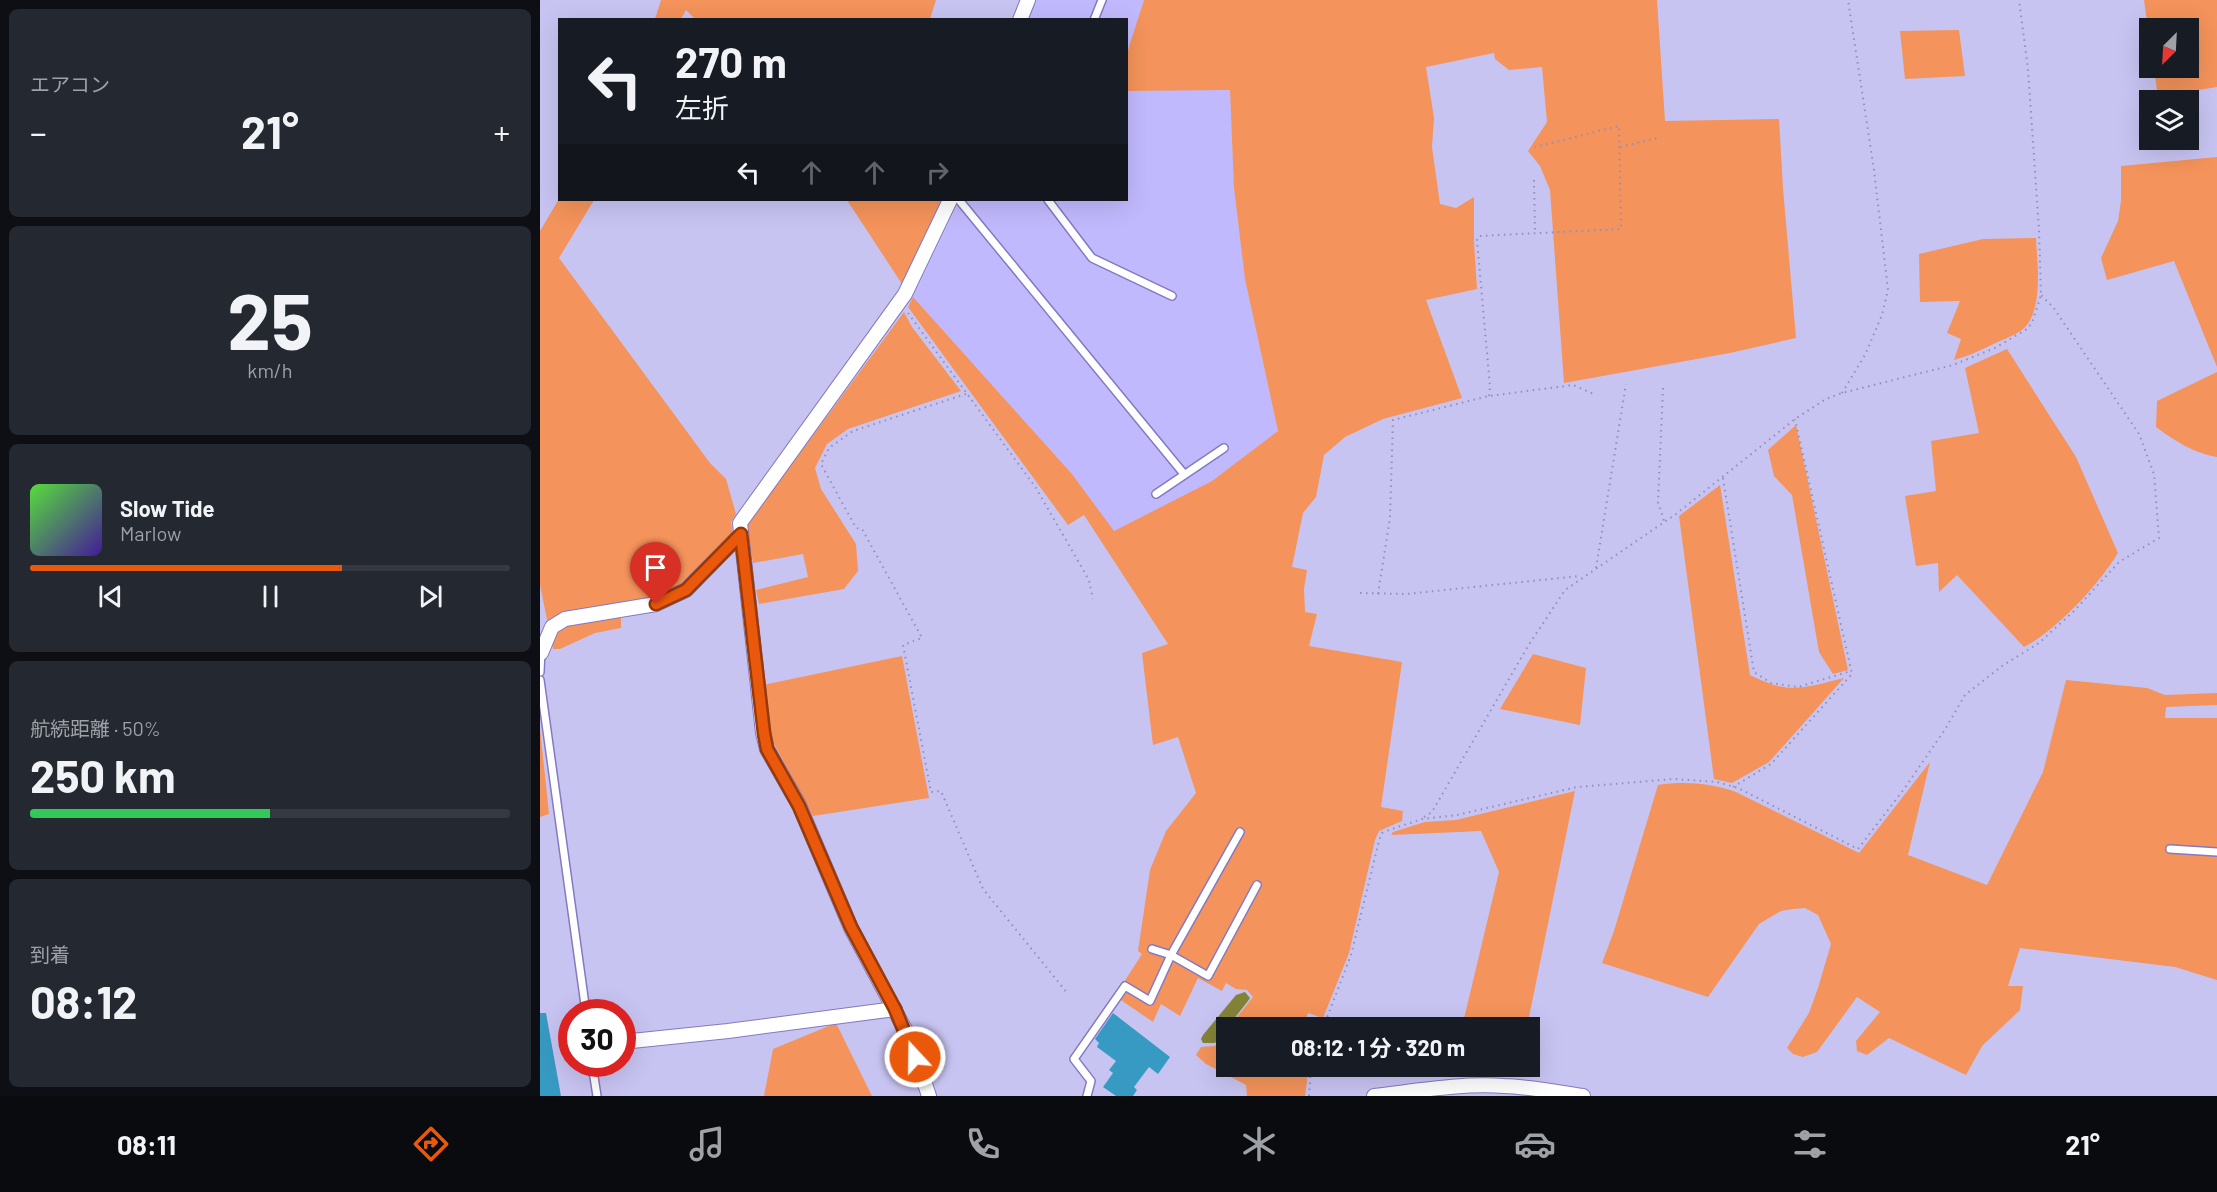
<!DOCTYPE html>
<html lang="ja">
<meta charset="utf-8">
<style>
:root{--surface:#171b24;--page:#242831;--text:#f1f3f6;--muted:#9ea1a6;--line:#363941;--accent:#ea580c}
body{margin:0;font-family:Barlow,"Noto Sans JP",sans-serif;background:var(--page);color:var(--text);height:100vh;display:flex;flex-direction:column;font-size:22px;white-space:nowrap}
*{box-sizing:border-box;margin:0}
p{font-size:20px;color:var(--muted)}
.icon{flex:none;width:33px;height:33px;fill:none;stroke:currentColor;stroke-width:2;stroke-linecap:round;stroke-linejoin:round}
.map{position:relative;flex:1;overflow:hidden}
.sheet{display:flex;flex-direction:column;gap:9px;padding:9px;background:#0d0f14;width:540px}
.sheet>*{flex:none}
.top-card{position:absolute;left:18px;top:18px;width:570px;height:183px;border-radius:0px;box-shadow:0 6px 24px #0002;background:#171b24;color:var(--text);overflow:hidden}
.needle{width:39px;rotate:204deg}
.fabs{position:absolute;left:1599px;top:18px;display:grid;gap:12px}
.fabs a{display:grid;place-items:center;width:60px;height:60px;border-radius:0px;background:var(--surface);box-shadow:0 6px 24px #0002;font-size:30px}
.speed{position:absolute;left:18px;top:999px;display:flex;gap:12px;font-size:30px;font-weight:700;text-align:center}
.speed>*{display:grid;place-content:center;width:78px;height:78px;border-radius:50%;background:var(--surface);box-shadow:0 6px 24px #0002;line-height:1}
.speed .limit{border:9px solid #d22;background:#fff;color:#111}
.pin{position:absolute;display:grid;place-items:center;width:51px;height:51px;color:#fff;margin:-62px -26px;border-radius:50% 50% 50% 0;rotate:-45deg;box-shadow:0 0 6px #0007}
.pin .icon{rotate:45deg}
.me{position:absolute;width:66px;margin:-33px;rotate:339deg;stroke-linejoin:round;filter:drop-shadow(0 0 4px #0008)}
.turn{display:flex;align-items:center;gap:21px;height:126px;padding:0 18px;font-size:27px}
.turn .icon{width:78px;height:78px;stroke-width:2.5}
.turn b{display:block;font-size:42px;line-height:51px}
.lanes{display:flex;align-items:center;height:57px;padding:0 18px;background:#0003;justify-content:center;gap:30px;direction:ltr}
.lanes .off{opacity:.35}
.big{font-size:45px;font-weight:700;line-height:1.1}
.sheet .card{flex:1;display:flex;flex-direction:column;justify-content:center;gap:9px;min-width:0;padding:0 21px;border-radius:9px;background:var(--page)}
.sheet .dial{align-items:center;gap:0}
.dial b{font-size:78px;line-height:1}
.song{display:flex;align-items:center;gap:18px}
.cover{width:72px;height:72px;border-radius:9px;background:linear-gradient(135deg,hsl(110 70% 55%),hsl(260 70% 35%))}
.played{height:6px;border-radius:3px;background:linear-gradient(90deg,var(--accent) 65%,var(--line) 65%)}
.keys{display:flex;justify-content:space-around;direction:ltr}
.heat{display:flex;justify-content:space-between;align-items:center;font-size:33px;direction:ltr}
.charge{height:9px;border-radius:4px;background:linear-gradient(90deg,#34c759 50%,var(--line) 0)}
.trip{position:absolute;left:676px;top:1017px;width:324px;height:60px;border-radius:0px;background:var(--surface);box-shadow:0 6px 24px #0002;font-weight:700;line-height:60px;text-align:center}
.dock{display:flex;height:96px;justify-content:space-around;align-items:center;background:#090b0e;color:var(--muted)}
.dock .icon{width:42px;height:42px}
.dock .current{color:var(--accent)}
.dock b{font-size:27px;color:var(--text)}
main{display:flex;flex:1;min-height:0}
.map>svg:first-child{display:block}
.built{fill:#c1b9fd}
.green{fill:#f4935b}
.water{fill:#838338}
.building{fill:#379ac3}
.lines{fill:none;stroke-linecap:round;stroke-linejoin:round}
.lane-casing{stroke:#8479c2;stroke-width:10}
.street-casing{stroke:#8479c2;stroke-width:16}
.path{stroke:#928eb6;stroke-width:2;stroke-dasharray:1.5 4.5;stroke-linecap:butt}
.lane{stroke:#fff;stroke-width:7}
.street{stroke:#fff;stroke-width:14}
.route-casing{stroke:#983908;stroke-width:15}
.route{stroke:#ea580c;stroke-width:10}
</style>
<main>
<section class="sheet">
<div class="card"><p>エアコン</p>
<div class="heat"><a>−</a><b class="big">21°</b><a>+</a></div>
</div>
<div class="card dial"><b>25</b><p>km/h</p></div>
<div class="card">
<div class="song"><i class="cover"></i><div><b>Slow Tide</b><p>Marlow</p></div></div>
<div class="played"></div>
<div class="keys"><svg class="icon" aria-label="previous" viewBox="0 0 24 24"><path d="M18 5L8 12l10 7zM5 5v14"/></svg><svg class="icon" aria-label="pause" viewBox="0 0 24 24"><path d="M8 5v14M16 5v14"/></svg><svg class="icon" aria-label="next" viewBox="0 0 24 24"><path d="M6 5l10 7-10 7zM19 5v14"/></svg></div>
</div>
<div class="card"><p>航続距離 · 50%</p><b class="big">250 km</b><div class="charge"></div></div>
<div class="card"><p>到着</p><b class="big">08:12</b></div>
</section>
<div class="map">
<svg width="1677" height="1096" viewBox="0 0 1677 1096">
<rect width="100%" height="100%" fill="#c8c4f2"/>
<g class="built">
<path d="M496 0H604L587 53 586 20H488Z"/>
<path d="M690 89 694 187 705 279 738 431 672 481 574 531 532 474 373 297 420 200H586L587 91Z"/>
</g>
<g class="green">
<path d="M121 0H396L390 19 156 20 146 10 141 19H115Z"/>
<path d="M604 0H1117L1125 121 1239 119 1243 188 1256 338 1190 353 1024 383 1010 190 1000 166 988 151 1007 122 1002 67 969 70 955 59 954 53 886 67 894 118 892 147 900 204 916 208 934 197V241L937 289 886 300 922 398 843 419 805 437 784 455 776 497 763 513 752 567 767 570 764 589 765 612 777 614 769 646 862 662 841 807 863 811 862 821 839 831 835 840 809 953 783 1018 768 1013 763 1027H689L713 997 707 990 696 989 686 983 682 991 658 978 640 1016 621 1004 613 1022 575 996 602 954 598 951 610 870 626 831 656 793 638 737 613 745 602 653 628 644 544 515 528 525 368 307 373 297 532 474 574 531 672 481 738 431 705 279 694 188 690 90 587 91V53Z"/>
<path d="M1604 0H1677V87L1621 96 1617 90 1614 68H1648V28H1610L1609 36Z"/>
<path d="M1419 30 1425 76 1365 79 1360 31Z"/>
<path d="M1677 157V367L1634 261 1567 280 1561 258 1578 221 1581 201V166Z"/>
<path d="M19 199 54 200 19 258 170 463 186 479 196 514 191 522 193 535 143 587 115 599 81 603V628L55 633 20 649H13L0 585V231Z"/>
<path d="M307 200H403L362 284Z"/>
<path d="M1496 238C1497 262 1504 311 1483 329 1476 335 1466 338 1458 342 1443 349 1429 356 1414 360L1421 339 1407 333 1420 301 1380 302 1379 254 1443 239Z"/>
<path d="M364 312 372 327 421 391 308 429 287 444 275 468 281 489 316 544 318 571 304 589 219 604 216 590 268 577 263 554 213 563 207 525Z"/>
<path d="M1467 349 1536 457 1578 553C1560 583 1516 631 1484 647L1417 575 1399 592 1398 563 1376 566 1365 496 1396 491 1391 441 1439 433 1425 368Z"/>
<path d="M1677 372V457C1653 453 1635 441 1616 427L1617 401Z"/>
<path d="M1256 425 1308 670 1293 674 1279 652 1252 495 1234 476 1228 450Z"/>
<path d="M1180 485 1210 675C1249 695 1263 688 1304 678L1229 762 1192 783 1174 779 1139 516Z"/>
<path d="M993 654 1046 668 1040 725 960 709Z"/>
<path d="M362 656 389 798 273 816 227 731 223 685Z"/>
<path d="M1526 680 1607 688 1625 695 1677 693V705L1626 707 1625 718H1677V980L1635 967 1480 948 1468 986H1483L1480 1010 1442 1046 1426 1075 1349 1038 1327 1055 1317 1051 1316 1041 1340 1012 1317 997 1277 1052 1263 1057 1253 1054 1247 1048 1269 1013 1278 988 1291 944 1278 915 1265 908 1253 909 1241 911 1219 924 1168 997 1062 963 1074 931 1118 785C1144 781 1171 783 1196 792L1319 853 1390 762 1368 855 1447 885 1503 772Z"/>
<path d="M0 728 9 814 0 817Z"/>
<path d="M1035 791 987 1027H922L959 872 941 831 851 835 853 832 885 822 916 820Z"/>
<path d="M296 1023 332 1096H224L233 1049Z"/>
<path d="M687 1030V1066L769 1067 765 1096H707L706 1085 666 1064 656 1055 661 1047 675 1046Z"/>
<path d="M912 1067V1066L979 1067 976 1077 910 1076Z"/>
</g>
<path class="water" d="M705 992 710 998 708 1001 675 1043H663L661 1039 663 1035 696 995Z"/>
<g class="building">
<path d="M0 1013H6L21 1096H0Z"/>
<path d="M573 1013 630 1057 618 1074 609 1067 594 1087 597 1090 593 1096H576L563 1087 573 1073 569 1070 576 1061 557 1047 559 1043 555 1039Z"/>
</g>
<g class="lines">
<defs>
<g id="lane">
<path d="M554 20 562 0"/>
<path d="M419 200 644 474"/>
<path d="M508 200 552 258 632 296"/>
<path d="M616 494 684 448"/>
<path d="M0 672 1 651"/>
<path d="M0 680 46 1012"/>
<path d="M1630 849 1677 852"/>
<path d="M612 949 631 955 668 976 717 885"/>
<path d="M52 1064 57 1096"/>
<path d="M547 1096 551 1081 534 1059 585 986 610 1001 631 955 700 832"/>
</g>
<g id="street">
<path d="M480 20 488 0"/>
<path d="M1 653 12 627 25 619 116 604 146 590 201 534"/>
<path d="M82 1042 188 1031 355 1009"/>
<path d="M389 1096 370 1039 311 928 259 805 227 749 223 733 200 523 365 294 410 200"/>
<path d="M834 1096C877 1091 921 1083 964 1086 991 1087 1017 1092 1043 1096"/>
</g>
</defs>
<use href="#lane" class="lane-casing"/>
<use href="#street" class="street-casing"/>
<g class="path">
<path d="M1080 147 1121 137"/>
<path d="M994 180 995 233"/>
<path d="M368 313 496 488 549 580 553 599"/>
<path d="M1123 388 1118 502 1124 521"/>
<path d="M1302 393 1325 355 1342 315 1348 290 1334 170 1308 0"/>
<path d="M426 394 313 431 289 448 281 464 316 528 322 529 382 638 363 645 391 792 401 791 443 889 528 994"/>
<path d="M949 396 950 387 937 240 939 236 1081 229 1079 126 995 147"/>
<path d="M1183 478 1214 672 1231 683 1258 687 1311 671"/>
<path d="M1056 568 1086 384"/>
<path d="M820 593 866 594 1040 576"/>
<path d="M838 594 850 518 853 420 949 396 1033 385 1054 394"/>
<path d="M1193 787 1231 764 1312 674 1255 419"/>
<path d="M884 817 892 812 988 646 1025 590 1136 514 1255 419 1286 399 1302 393 1413 365 1455 348 1487 329 1492 323 1501 295 1499 230 1488 69 1479 0"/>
<path d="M783 1028 811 955 839 841 842 833 849 830 882 819 917 815 1037 787 1134 779 1177 782 1198 788 1318 849 1364 789 1404 731 1425 695 1462 666 1499 643 1534 611 1579 562 1619 538 1614 474 1599 434 1513 307 1501 295"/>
<path d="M769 1096 771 1066"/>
</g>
<use href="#lane" class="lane"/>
<use href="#street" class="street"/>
</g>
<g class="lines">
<defs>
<path id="route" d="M116 604 146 590 201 534 224 733 227 749 259 806 311 927 355 1009 375 1057"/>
</defs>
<use href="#route" class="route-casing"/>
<use href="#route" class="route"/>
</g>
</svg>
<div class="fabs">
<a><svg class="needle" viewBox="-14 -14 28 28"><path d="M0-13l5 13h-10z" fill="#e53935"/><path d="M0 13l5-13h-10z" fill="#9ea1a6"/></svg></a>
<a><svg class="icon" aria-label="layers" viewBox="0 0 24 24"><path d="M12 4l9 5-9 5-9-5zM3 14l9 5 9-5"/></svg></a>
</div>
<div class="speed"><div class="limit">30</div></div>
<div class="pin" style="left:116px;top:604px;background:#d93025"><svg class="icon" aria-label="arrive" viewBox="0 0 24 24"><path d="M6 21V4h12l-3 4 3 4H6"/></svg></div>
<svg class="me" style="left:375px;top:1057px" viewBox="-20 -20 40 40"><circle r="17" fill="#ea580c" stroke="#fff" stroke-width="3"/><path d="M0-11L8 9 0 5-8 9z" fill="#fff"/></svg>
<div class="trip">08:12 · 1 分 · 320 m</div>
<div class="top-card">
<div class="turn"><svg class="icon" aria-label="left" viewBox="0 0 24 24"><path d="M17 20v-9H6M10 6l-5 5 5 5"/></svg><div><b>270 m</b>左折</div></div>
<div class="lanes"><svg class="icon" aria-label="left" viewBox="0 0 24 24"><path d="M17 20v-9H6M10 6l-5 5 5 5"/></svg><svg class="icon off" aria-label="ahead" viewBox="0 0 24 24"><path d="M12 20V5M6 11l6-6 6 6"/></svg><svg class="icon off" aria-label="ahead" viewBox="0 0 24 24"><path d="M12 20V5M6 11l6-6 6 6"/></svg><svg class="icon off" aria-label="right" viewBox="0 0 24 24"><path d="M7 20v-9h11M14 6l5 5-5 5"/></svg></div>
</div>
</div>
</main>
<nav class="dock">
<b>08:11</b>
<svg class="icon current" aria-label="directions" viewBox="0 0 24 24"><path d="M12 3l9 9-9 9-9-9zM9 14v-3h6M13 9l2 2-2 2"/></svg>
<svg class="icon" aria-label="music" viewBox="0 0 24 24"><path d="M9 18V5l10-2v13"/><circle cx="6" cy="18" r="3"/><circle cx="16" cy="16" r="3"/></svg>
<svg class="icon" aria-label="phone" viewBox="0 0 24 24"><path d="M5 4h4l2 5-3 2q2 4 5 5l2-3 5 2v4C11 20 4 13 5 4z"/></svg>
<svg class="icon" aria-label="climate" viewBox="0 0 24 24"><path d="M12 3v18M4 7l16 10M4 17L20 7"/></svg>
<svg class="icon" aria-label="car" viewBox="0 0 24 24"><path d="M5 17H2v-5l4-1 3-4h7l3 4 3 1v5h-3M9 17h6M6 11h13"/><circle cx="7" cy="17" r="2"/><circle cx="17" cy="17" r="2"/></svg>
<svg class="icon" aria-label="filters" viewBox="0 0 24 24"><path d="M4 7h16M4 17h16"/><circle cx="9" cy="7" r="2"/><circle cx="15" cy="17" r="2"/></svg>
<b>21°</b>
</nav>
